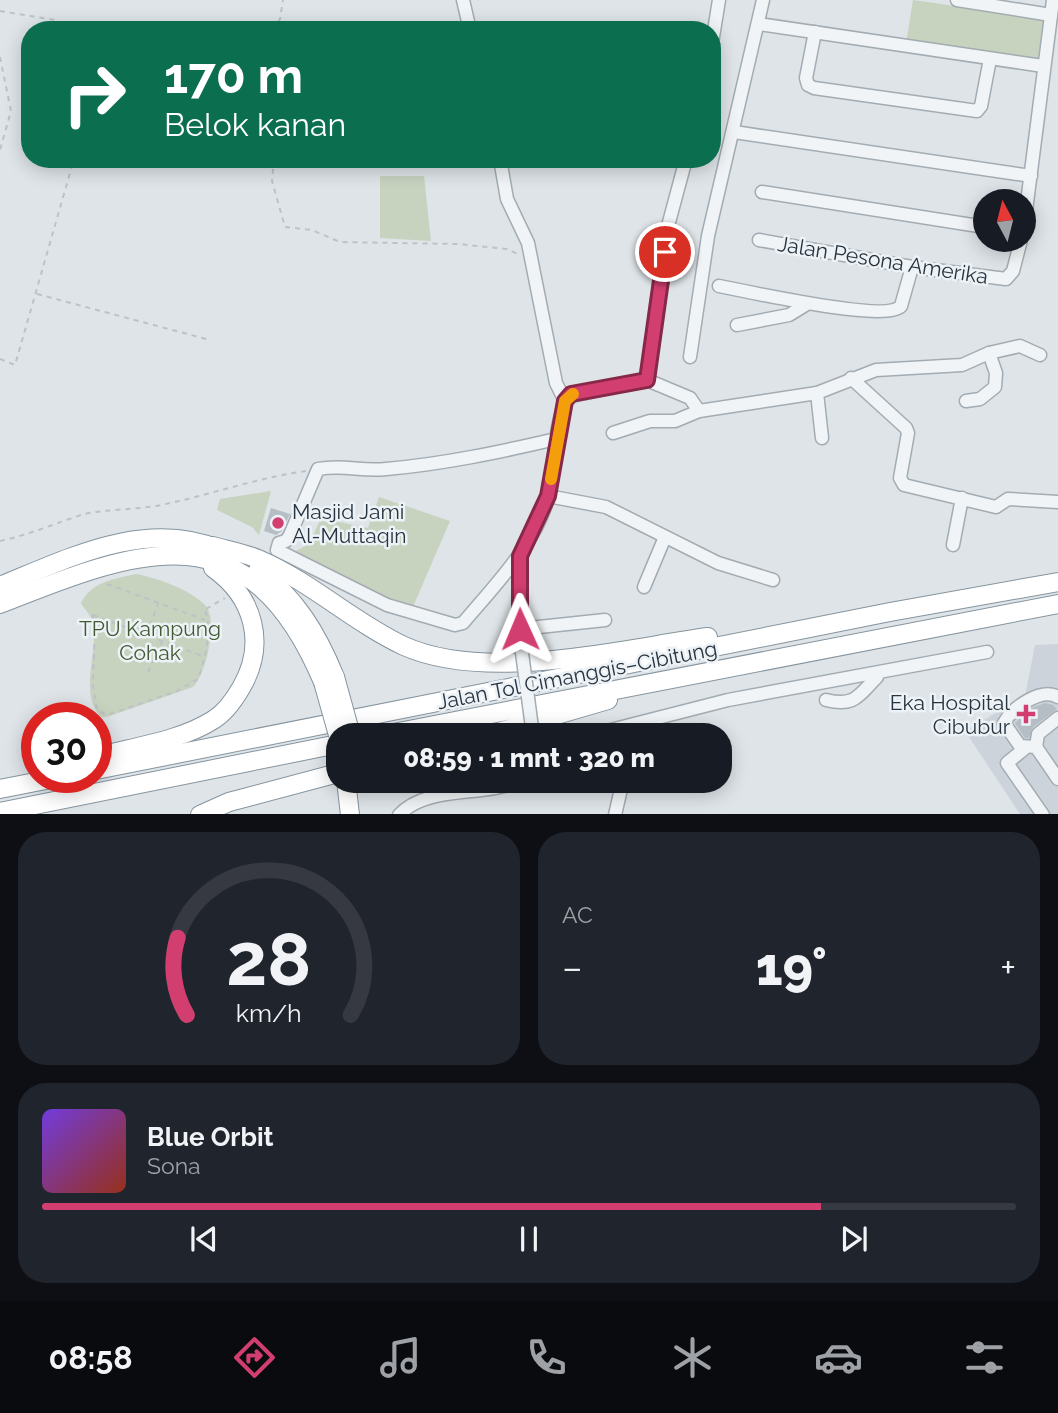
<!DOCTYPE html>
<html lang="id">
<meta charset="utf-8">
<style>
:root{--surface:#171b24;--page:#20242c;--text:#f1f3f6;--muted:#9ea1a6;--line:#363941;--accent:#d23e6f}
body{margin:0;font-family:Raleway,sans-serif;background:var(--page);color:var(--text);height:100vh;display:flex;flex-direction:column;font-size:26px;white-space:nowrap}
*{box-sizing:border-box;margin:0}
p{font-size:23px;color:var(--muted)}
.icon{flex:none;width:38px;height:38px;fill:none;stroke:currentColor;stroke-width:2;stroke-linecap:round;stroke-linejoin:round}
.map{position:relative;height:814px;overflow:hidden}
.drawer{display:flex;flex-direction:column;gap:18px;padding:18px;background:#0d0f14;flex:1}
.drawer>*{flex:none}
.top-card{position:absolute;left:21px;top:21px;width:700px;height:147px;border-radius:28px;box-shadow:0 4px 18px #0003;background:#0b6e4f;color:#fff;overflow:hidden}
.needle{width:46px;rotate:353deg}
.tools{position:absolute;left:973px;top:189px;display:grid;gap:14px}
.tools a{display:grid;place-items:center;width:63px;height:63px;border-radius:50%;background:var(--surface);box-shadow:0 4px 18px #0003;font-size:35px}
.speed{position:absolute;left:21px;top:702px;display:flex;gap:14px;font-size:35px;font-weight:700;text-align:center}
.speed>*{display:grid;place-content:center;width:91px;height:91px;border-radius:50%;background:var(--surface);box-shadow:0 4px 18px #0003;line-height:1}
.speed .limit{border:10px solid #d22;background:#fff;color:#111}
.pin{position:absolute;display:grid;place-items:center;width:60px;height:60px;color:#fff;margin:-30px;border:4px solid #fff;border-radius:50%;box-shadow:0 2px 7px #0007}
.me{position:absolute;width:77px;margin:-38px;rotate:359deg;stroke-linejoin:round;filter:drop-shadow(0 0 5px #0008)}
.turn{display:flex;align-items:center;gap:24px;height:147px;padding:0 28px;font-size:32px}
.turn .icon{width:91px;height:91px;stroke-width:2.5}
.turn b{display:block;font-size:49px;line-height:60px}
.big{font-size:52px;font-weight:800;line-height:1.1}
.drawer .card{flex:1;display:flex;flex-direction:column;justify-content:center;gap:10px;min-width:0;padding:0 24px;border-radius:28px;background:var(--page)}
.drawer .dial{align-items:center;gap:0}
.dial svg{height:182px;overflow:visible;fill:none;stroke:var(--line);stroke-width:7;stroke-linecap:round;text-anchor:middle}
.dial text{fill:var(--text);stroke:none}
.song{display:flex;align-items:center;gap:21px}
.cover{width:84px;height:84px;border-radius:10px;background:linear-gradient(135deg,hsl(260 70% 55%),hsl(10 70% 35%))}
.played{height:7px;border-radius:4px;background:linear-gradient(90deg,var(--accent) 80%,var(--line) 80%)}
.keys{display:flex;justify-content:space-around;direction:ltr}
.heat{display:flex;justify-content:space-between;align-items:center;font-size:38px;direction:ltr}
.drawer .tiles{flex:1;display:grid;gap:18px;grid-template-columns:1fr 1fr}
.card:last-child{grid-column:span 2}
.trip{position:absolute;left:326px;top:723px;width:406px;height:70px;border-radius:28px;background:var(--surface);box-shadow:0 4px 18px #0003;font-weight:800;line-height:70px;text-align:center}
.menu{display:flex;height:112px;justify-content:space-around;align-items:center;background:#090b0e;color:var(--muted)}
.menu .icon{width:49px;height:49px}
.menu .on{color:var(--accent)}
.menu b{font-size:32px;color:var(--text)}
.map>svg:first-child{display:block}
.built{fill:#ccd3da}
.green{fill:#c7d2bf}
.building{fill:#b5bec5}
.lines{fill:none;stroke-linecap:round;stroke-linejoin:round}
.minor-casing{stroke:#a3acb2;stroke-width:15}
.highway-casing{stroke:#85949f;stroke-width:20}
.path{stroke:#bcc2c6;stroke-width:2;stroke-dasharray:5 5;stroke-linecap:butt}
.minor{stroke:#f1f4f6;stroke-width:12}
.highway{stroke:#fff;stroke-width:18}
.minor-bridge-casing{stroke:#a3acb2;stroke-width:15;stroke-linecap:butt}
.highway-bridge-casing{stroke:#85949f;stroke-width:20;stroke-linecap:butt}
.minor-bridge{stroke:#f1f4f6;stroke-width:12}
.highway-bridge{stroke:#fff;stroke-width:18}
.route-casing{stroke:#882848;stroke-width:18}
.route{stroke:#d23e6f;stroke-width:12}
.slow{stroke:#f59e0b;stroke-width:12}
.poi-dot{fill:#d23e6f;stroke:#edf2f6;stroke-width:2.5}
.labels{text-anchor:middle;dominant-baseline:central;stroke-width:5;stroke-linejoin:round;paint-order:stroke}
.street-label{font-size:21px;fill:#27343f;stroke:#edf2f6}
.poi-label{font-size:21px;fill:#27343f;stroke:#edf2f6;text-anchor:start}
.park-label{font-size:21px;fill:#425b34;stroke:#edf2f6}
</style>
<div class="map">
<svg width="1058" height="815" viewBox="0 0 1058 815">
<rect width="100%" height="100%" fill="#dee4e8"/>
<path class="built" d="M1058 644V814H1020L965 731 1025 696 1035 645Z"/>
<g class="green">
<path d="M913 0 1040 18 1047 26 1039 61 906 44Z"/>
<path d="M380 176H424L431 241 380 238Z"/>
<path d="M271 491 259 535 252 527 217 510 220 499Z"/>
<path d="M379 497 450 521 412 609 377 596 292 553 309 544 321 518 368 528Z"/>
<path d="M136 574C157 578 189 589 205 605 219 619 206 675 193 687L107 717H101C78 693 99 652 93 623 92 616 84 609 81 603 91 582 114 579 136 574Z"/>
</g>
<g class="building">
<path d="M271 508 290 514 282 531 276 535 264 531Z"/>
<path d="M1045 703 1053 705 1057 709 1033 727 1029 738H1025L1015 723 1032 708Z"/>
</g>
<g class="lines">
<defs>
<g id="minor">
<path d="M463 0 470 30"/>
<path d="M957 0 1051 15"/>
<path d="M759 24 1043 66"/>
<path d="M815 32 806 78 808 85 814 88 977 111 981 106 990 59"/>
<path d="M712 43 719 0"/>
<path d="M734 132 1031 176"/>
<path d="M500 159 507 199 528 243 556 383 565 401"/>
<path d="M762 192 985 227"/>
<path d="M1024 226 1053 0"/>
<path d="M759 240 912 267 1006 279 1013 271 1021 240"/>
<path d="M719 286C746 291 886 323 901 306L912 267"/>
<path d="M737 325 789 315 807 304"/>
<path d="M690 357 708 236 763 0"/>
<path d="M851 378 906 428 908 433 900 478 904 485 996 507 1008 499 1058 502"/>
<path d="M647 380 690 398 699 411"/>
<path d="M817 393 822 438"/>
<path d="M966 401 980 399 995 387 996 373 989 353"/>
<path d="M613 433 650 421H675L699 411 817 393 876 370 962 365 989 353 1020 346 1040 355"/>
<path d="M556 439C500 452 444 464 386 469 360 472 345 464 318 469L290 535 286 541 279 543 277 550 387 605 455 625 463 623C494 586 539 541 549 493 555 461 554 427 567 397L647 380 668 226 686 159"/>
<path d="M548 496 606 507 718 563 773 580"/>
<path d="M953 545 962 498"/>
<path d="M520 556V634"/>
<path d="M644 587 665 537"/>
<path d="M520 629 605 620"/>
<path d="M1058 697C1041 687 1012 708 1004 723L1020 746 1036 747 1058 779"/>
<path d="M826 700C855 707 858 696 877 677"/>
<path d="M591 735 728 700 987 652"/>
<path d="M1036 747 1038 734 1058 718"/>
<path d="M1024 749 1007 763 1043 815"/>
<path d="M399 815C428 784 484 798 521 780"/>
<path d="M615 815 623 780"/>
</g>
<g id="highway">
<path d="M213 546C227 550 244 553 258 559 310 581 353 622 404 646 487 683 621 649 708 637"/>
<path d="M258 570C296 598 317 633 335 677"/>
<path d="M0 586C69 558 146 518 221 550"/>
<path d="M0 604C142 547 249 507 323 682"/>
<path d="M383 735 1058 604"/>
<path d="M488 735 608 700"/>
<path d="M96 757C133 747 180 741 213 720 225 713 234 700 241 688 267 644 254 597 213 568"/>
<path d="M96 770 890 612 1058 582"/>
<path d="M346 780 350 815"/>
<path d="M0 789 61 777"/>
<path d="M0 812 338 744"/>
<path d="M200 815 229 802 338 773"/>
</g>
</defs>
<use href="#minor" class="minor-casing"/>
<use href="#highway" class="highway-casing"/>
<g class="path">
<path d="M0 11 55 20 58 30"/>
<path d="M273 30 280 19 283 0"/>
<path d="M0 57 11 111 0 150"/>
<path d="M274 159 272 181 285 227 312 230 340 242 459 244 506 249 518 254"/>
<path d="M37 294 210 340"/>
<path d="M0 359 15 365 74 159"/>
<path d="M0 541C28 535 54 524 81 515 101 509 137 510 161 505 210 495 256 478 306 471"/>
<path d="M107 584 205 620"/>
<path d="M206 609 225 598"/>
<path d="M92 615 95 621 93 685 97 710 107 715 177 691 198 679C205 659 214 626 203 606"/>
<path d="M93 615 205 657"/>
<path d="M147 635 158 604"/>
<path d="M148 672 162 642"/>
</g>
<use href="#minor" class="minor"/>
<use href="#highway" class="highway"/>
<defs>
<path id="minor-bridge" d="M520 638 533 735"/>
<g id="highway-bridge">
<path d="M335 677 351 735"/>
<path d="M323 682 338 735"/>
</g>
</defs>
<use href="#minor-bridge" class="minor-bridge-casing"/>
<use href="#highway-bridge" class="highway-bridge-casing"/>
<use href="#minor-bridge" class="minor-bridge"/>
<use href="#highway-bridge" class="highway-bridge"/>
</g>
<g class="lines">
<defs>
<path id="route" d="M520 629V556L548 496 565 401 571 394 647 380 665 252"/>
</defs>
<use href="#route" class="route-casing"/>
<use href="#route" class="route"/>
<path class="slow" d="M551 479 565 401 573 394"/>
</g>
<g class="poi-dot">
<circle cx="278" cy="523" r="7"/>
<path d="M1022.5 703.5h7v7h7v7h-7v7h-7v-7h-7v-7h7z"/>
</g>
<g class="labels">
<g class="street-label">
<text transform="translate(883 260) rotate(9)">Jalan Pesona Amerika</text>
<text transform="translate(577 675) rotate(-11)">Jalan Tol Cimanggis–Cibitung</text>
</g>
<g class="poi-label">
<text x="292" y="511">Masjid Jami<tspan x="292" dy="24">Al-Muttaqin</tspan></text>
<text x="1010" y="702" text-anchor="end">Eka Hospital<tspan x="1010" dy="24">Cibubur</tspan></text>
</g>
<g class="park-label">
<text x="150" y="628">TPU Kampung<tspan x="150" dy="24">Cohak</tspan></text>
</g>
</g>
</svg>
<div class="tools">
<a><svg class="needle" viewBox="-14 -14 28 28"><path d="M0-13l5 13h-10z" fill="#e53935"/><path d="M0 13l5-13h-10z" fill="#9ea1a6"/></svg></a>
</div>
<div class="speed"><div class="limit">30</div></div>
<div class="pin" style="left:665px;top:252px;background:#d93025"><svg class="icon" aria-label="arrive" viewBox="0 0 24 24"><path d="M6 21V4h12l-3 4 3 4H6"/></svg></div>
<svg class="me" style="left:520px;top:629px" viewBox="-20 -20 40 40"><path d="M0-17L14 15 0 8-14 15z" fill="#d23e6f" stroke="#fff" stroke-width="4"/></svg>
<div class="trip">08:59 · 1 mnt · 320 m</div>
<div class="top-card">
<div class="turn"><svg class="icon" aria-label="right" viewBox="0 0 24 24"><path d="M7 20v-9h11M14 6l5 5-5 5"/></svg><div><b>170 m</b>Belok kanan</div></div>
</div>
</div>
<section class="drawer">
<div class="tiles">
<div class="card dial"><svg viewBox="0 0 100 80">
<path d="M14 69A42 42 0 1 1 86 69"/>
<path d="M14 69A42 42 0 0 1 10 35" stroke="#d23e6f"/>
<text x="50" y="56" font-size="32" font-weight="700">28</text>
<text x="50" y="72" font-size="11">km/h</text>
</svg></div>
<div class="card"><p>AC</p>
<div class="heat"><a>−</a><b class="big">19°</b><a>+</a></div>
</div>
<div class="card">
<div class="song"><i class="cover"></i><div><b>Blue Orbit</b><p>Sona</p></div></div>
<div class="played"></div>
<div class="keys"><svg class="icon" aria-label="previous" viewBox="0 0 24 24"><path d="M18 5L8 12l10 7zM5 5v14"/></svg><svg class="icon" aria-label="pause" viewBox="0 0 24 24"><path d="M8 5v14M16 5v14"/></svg><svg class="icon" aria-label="next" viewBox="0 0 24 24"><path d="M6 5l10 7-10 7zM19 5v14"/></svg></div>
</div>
</div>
</section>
<nav class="menu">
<b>08:58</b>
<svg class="icon on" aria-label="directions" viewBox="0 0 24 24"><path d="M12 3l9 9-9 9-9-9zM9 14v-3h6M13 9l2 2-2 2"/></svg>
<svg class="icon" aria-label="music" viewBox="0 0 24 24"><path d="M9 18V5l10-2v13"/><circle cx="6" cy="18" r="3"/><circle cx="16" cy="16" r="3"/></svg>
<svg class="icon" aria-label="phone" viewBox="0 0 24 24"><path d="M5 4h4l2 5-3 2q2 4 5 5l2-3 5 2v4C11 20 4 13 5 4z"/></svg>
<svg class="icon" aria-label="climate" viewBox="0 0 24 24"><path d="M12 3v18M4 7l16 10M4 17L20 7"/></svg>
<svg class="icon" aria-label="car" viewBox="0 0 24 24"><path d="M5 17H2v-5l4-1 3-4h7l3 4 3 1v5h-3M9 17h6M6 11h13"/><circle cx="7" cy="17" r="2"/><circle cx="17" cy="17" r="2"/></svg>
<svg class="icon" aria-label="filters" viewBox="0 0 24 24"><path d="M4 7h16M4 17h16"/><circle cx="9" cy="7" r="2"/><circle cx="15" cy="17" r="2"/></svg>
</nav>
